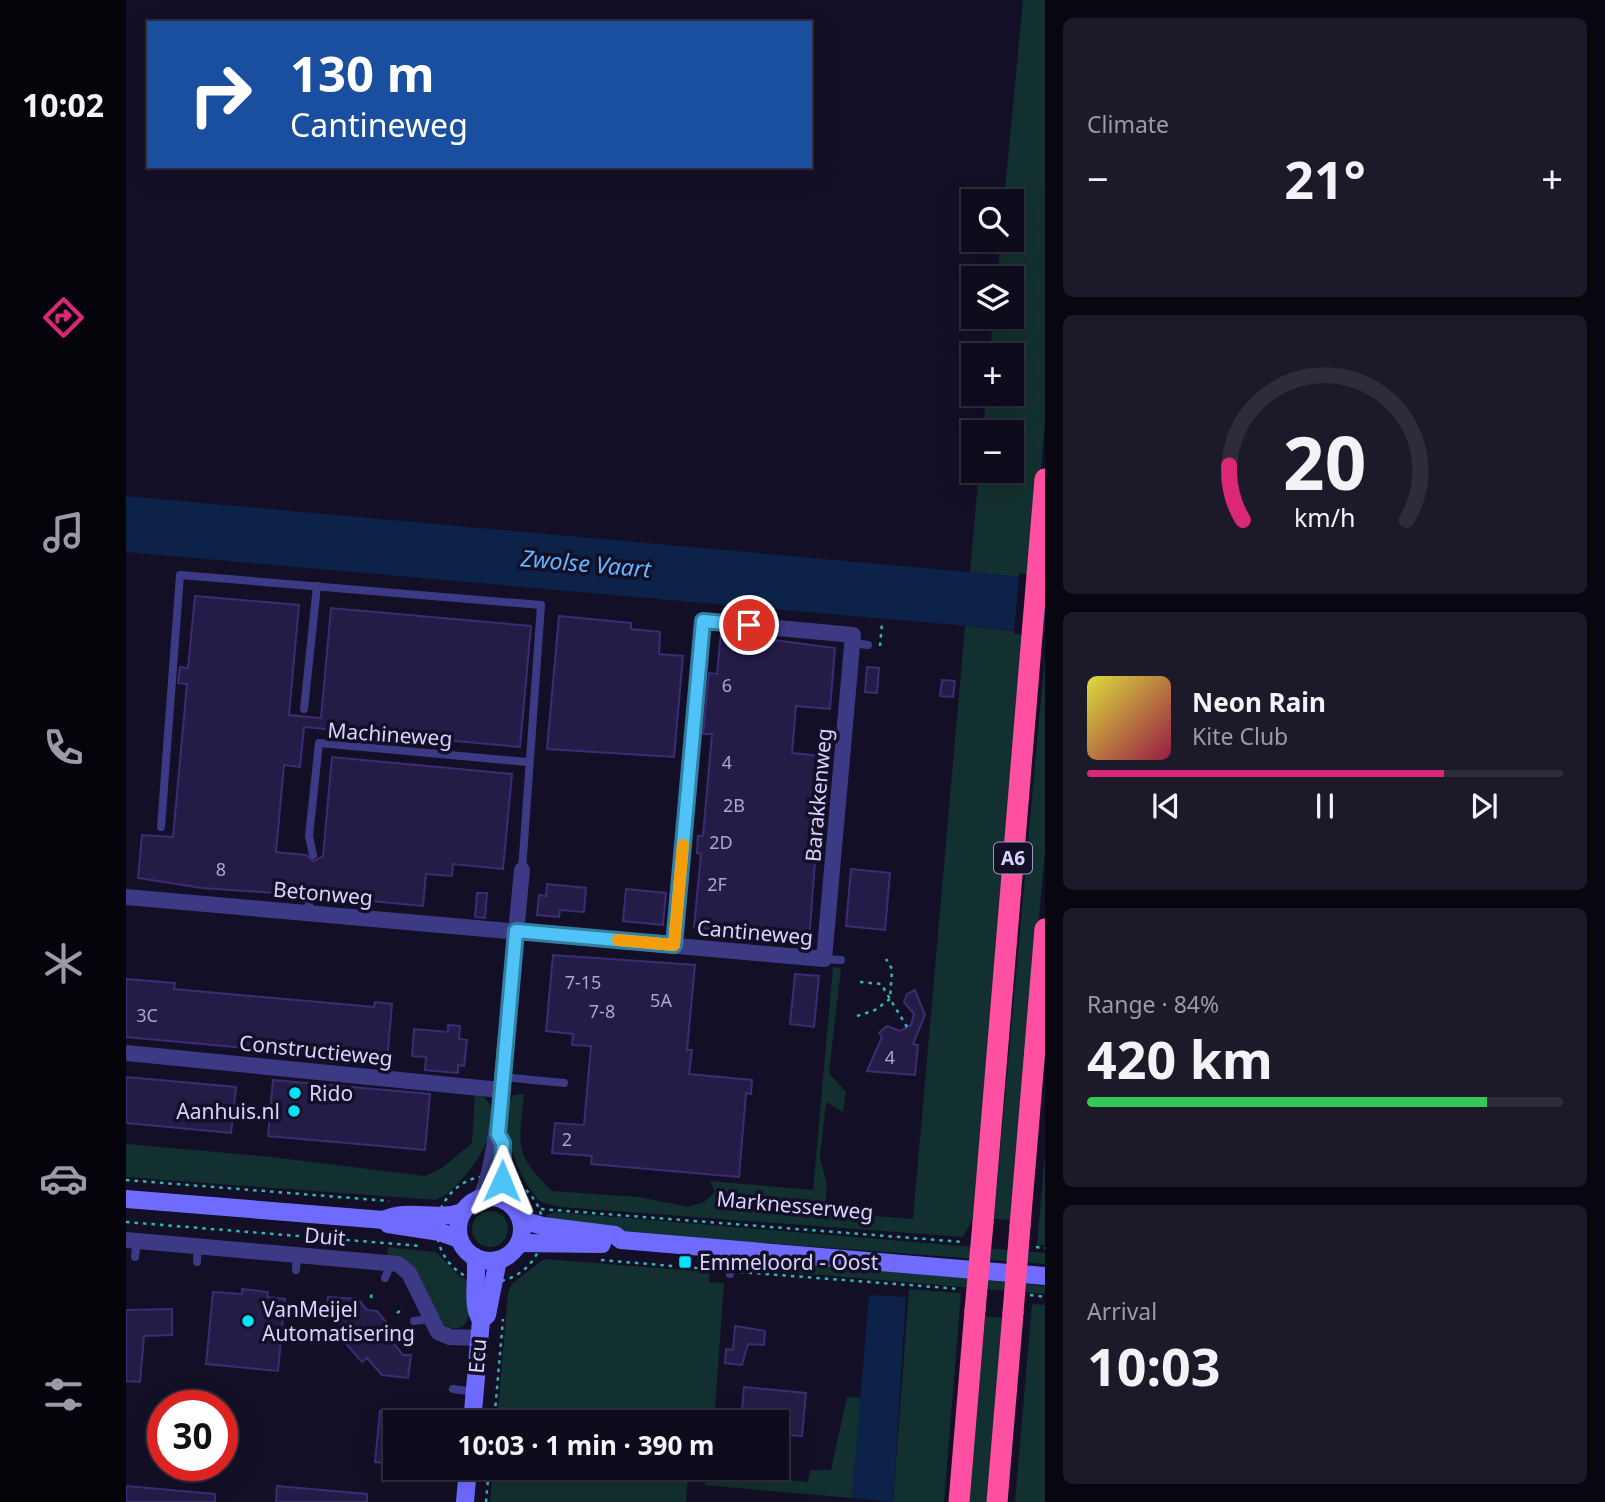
<!DOCTYPE html>
<meta charset="utf-8">
<style>
:root{--surface:#0e0b1c;--page:#1c1929;--text:#f1f3f6;--muted:#9b9ba3;--line:#2e2b3b;--accent:#db2777}
body{margin:0;font-family:"Noto Sans",sans-serif;background:var(--page);color:var(--text);height:100vh;display:flex;flex-direction:column;font-size:26px;white-space:nowrap}
*{box-sizing:border-box;margin:0}
p{font-size:23px;color:var(--muted)}
.icon{flex:none;width:38px;height:38px;fill:none;stroke:currentColor;stroke-width:2;stroke-linecap:round;stroke-linejoin:round}
.map{position:relative;flex:1;overflow:hidden}
.sheet{display:flex;flex-direction:column;gap:18px;padding:18px;background:#08060f;width:560px}
.sheet>*{flex:none}
.top-card{position:absolute;left:21px;top:21px;width:665px;height:147px;border-radius:0px;box-shadow:0 7px 28px #0002,0 0 0 2px var(--line);background:#1a4fa0;color:#fff;overflow:hidden}
.controls{position:absolute;left:835px;top:189px;display:grid;gap:14px}
.controls a{display:grid;place-items:center;width:63px;height:63px;border-radius:0px;background:var(--surface);box-shadow:0 7px 28px #0002,0 0 0 2px var(--line);font-size:35px}
.speed{position:absolute;left:21px;top:1390px;display:flex;gap:14px;font-size:35px;font-weight:700;text-align:center}
.speed>*{display:grid;place-content:center;width:91px;height:91px;border-radius:50%;background:var(--surface);box-shadow:0 7px 28px #0002,0 0 0 2px var(--line);line-height:1}
.speed .limit{border:10px solid #d22;background:#fff;color:#111}
.pin{position:absolute;display:grid;place-items:center;width:60px;height:60px;color:#fff;margin:-30px;border:4px solid #fff;border-radius:50%;box-shadow:0 2px 7px #0007}
.me{position:absolute;width:77px;margin:-38px;rotate:1deg;stroke-linejoin:round;filter:drop-shadow(0 0 5px #0008)}
.turn{display:flex;align-items:center;gap:24px;height:147px;padding:0 28px;font-size:32px}
.turn .icon{width:91px;height:91px;stroke-width:2.5}
.turn b{display:block;font-size:49px;line-height:60px}
.big{font-size:52px;font-weight:700;line-height:1.1}
.sheet .tile{flex:1;display:flex;flex-direction:column;justify-content:center;gap:10px;min-width:0;padding:0 24px;border-radius:10px;background:var(--page)}
.sheet .dial{align-items:center;gap:0}
.dial svg{height:182px;overflow:visible;fill:none;stroke:var(--line);stroke-width:7;stroke-linecap:round;text-anchor:middle}
.dial text{fill:var(--text);stroke:none}
.song{display:flex;align-items:center;gap:21px}
.cover{width:84px;height:84px;border-radius:10px;background:linear-gradient(135deg,hsl(60 70% 55%),hsl(340 70% 35%))}
.played{height:7px;border-radius:4px;background:linear-gradient(90deg,var(--accent) 75%,var(--line) 75%)}
.keys{display:flex;justify-content:space-around;direction:ltr}
.heat{display:flex;justify-content:space-between;align-items:center;font-size:38px;direction:ltr}
.charge{height:10px;border-radius:5px;background:linear-gradient(90deg,#34c759 84%,var(--line) 0)}
.trip{position:absolute;left:257px;top:1410px;width:406px;height:70px;border-radius:0px;background:var(--surface);box-shadow:0 7px 28px #0002,0 0 0 2px var(--line);font-weight:700;line-height:70px;text-align:center}
main{display:flex;flex:1;min-height:0}
.menu{display:flex;flex-direction:column;width:126px;justify-content:space-around;align-items:center;background:#06040b;color:var(--muted)}
.menu .icon{width:49px;height:49px}
.menu .on{color:var(--accent)}
.menu b{font-size:32px;color:var(--text)}
.map>svg:first-child{display:block}
.green{fill:#12302f}
.water{fill:#0c2248}
.pier{fill:#130f26}
.building{fill:#241b47;stroke:#3b2d73;stroke-width:2}
.lines{fill:none;stroke-linecap:round;stroke-linejoin:round}
.path{stroke:#2fb8b0;stroke-width:2.5;stroke-dasharray:3.5 5;stroke-linecap:butt}
.lane{stroke:#3d3a85;stroke-width:8}
.street{stroke:#3d3a85;stroke-width:16}
.secondary{stroke:#6f6bff;stroke-width:18}
.highway{stroke:#ff4fa3;stroke-width:21}
.highway-bridge{stroke:#ff4fa3;stroke-width:21}
.route-casing{stroke:#337fa1;stroke-width:18}
.route{stroke:#4fc3f7;stroke-width:12}
.slow{stroke:#f59e0b;stroke-width:12}
.poi-dot{fill:#00e5ff;stroke:#130f26;stroke-width:2.5}
.labels{text-anchor:middle;dominant-baseline:central;stroke-width:7;stroke-linejoin:round;paint-order:stroke}
.number-label{font-size:18px;fill:#aca6d1}
.shield{fill:#130f26;stroke:#9e99be;stroke-width:2}
.shield-label{font-size:19px;font-weight:bold;fill:#d9d4ff}
.street-label{font-size:21px;fill:#d9d4ff;stroke:#130f26}
.poi-label{font-size:21px;fill:#d9d4ff;stroke:#130f26;text-anchor:start}
.water-label{font-size:23px;font-style:italic;fill:#62b6ff;stroke:#130f26}
</style>
<main>
<nav class="menu">
<b>10:02</b>
<svg class="icon on" aria-label="directions" viewBox="0 0 24 24"><path d="M12 3l9 9-9 9-9-9zM9 14v-3h6M13 9l2 2-2 2"/></svg>
<svg class="icon" aria-label="music" viewBox="0 0 24 24"><path d="M9 18V5l10-2v13"/><circle cx="6" cy="18" r="3"/><circle cx="16" cy="16" r="3"/></svg>
<svg class="icon" aria-label="phone" viewBox="0 0 24 24"><path d="M5 4h4l2 5-3 2q2 4 5 5l2-3 5 2v4C11 20 4 13 5 4z"/></svg>
<svg class="icon" aria-label="climate" viewBox="0 0 24 24"><path d="M12 3v18M4 7l16 10M4 17L20 7"/></svg>
<svg class="icon" aria-label="car" viewBox="0 0 24 24"><path d="M5 17H2v-5l4-1 3-4h7l3 4 3 1v5h-3M9 17h6M6 11h13"/><circle cx="7" cy="17" r="2"/><circle cx="17" cy="17" r="2"/></svg>
<svg class="icon" aria-label="filters" viewBox="0 0 24 24"><path d="M4 7h16M4 17h16"/><circle cx="9" cy="7" r="2"/><circle cx="15" cy="17" r="2"/></svg>
</nav>
<div class="map">
<svg width="919" height="1502" viewBox="0 0 919 1502">
<rect width="100%" height="100%" fill="#130f26"/>
<g class="green">
<path d="M897 0H919V421L906 578 844 572 853 471H886V432H857L860 394H886V355H864L867 317H886V278H871L875 240H886V201H878Z"/>
<path d="M839 626 902 632 850 1213 837 1237 435 1207C428 1205 420 1205 414 1201 394 1185 366 1114 388 1095L398 1094C393 1146 387 1153 426 1191L513 1197 562 1207 578 1202 589 1192 584 1181 687 1190 707 967 715 968 703 1073 720 1092 717 1112 700 1102 694 1158 701 1185 699 1212 787 1219Z"/>
<path d="M919 654V852L885 1220 868 1219Z"/>
<path d="M349 1093C396 1109 338 1189 310 1200L0 1177V1144L137 1156 299 1176 316 1168 346 1143Z"/>
<path d="M919 1154V1245H911Z"/>
<circle cx="364" cy="1229" r="18"/>
<path d="M429 1212 919 1253V1264L506 1233 421 1223 420 1215Z"/>
<path d="M261 1247 310 1252 333 1276 347 1283C346 1305 346 1345 312 1321L262 1255Z"/>
<path d="M622 1257 919 1286V1294L612 1268Z"/>
<path d="M418 1259 584 1272 583 1282 598 1283 588 1423H371L382 1293 386 1284Z"/>
<path d="M783 1289 835 1293 818 1502H767Z"/>
<path d="M906 1304 919 1305V1502H889Z"/>
<path d="M859 1316 878 1318 864 1502H841Z"/>
<path d="M721 1397 735 1398 726 1498 577 1485 593 1473 682 1482 684 1470H705Z"/>
<path d="M367 1468H572L562 1476 560 1502H364Z"/>
</g>
<g class="water">
<path d="M0 496 919 579V633L0 552Z"/>
<path d="M743 1295 780 1297 767 1502 726 1498Z"/>
</g>
<path class="pier" d="M893 573 919 576 917 636 888 634Z"/>
<g class="building">
<path d="M69 596 173 605 163 715 195 718 205 608 405 626 394 747 178 727 174 767 158 765 150 852 180 855 188 861 197 856 206 757 386 774 377 869 327 864 326 876 300 874 297 906 191 896 184 889 178 895 76 888 12 878 16 835 47 837 61 684 52 683 54 667 62 668Z"/>
<path d="M433 616 505 623V629L534 632 533 654 557 656 548 757 421 749Z"/>
<path d="M595 633 709 648 704 709 670 706 666 753 697 756 683 941 568 927 575 854 571 853 572 836H577L586 734H577L583 673 591 674Z"/>
<path d="M741 667 753 668 751 693 739 692Z"/>
<path d="M816 680 829 681 827 697 814 696Z"/>
<path d="M725 869 764 873 759 930 720 926Z"/>
<path d="M421 884 460 888 458 912 434 910 433 917 411 915 413 895 420 896Z"/>
<path d="M500 889 540 893 537 925 497 921Z"/>
<path d="M351 893H361L359 918 349 917Z"/>
<path d="M427 955 569 965 561 1050H566L563 1074 626 1080 625 1094 620 1093 613 1177 465 1164 466 1156 426 1153 429 1123 458 1125 465 1046 446 1045 447 1034 420 1031Z"/>
<path d="M669 974 693 976 688 1027 664 1024Z"/>
<path d="M0 979 49 983 48 989 248 1007 249 1002 266 1004 261 1061 0 1037Z"/>
<path d="M789 990 799 1015 787 1044 792 1045 789 1075 741 1071 756 1037 753 1033 761 1026 774 1031 785 1025 788 1014 778 1002 781 994Z"/>
<path d="M322 1025 334 1026 333 1039 341 1040 338 1066 332 1065V1073L299 1070 300 1057 286 1056 288 1029 322 1032Z"/>
<path d="M0 1077 110 1087 105 1133 0 1123Z"/>
<path d="M147 1080 304 1094 299 1150 142 1136Z"/>
<path d="M116 1289 142 1292 141 1297 159 1299 152 1371 80 1364 87 1292 116 1294Z"/>
<path d="M202 1297 232 1299 241 1310 251 1311 269 1333 268 1344 277 1355H285L282 1378 256 1375 241 1358 236 1362 216 1339 223 1335 209 1319 200 1318Z"/>
<path d="M46 1309V1335L18 1336 14 1382 0 1381V1310Z"/>
<path d="M609 1326 639 1331 638 1345 622 1344 616 1365 599 1363 600 1349 607 1350Z"/>
<path d="M618 1387 680 1393 676 1436 651 1434V1423H615Z"/>
<path d="M254 1411 280 1413 279 1423H270V1464L249 1462Z"/>
<path d="M0 1486 89 1494V1502H0Z"/>
<path d="M151 1486 241 1494V1502H150Z"/>
</g>
<g class="lines">
<g class="path">
<path d="M754 646 756 623"/>
<path d="M734 982 755 984 781 1027"/>
<path d="M731 1016 749 1010 764 999 766 969 760 959"/>
<circle cx="364" cy="1229" r="53"/>
<path d="M0 1180 263 1201"/>
<path d="M415 1209 837 1242"/>
<path d="M0 1222 295 1246"/>
<path d="M910 1247 919 1248"/>
<path d="M475 1260 594 1270"/>
<path d="M614 1272 834 1289"/>
<path d="M904 1295 919 1297"/>
<path d="M245 1298 246 1291"/>
<path d="M271 1313 275 1310"/>
<path d="M279 1338 282 1335"/>
<path d="M288 1408V1423"/>
<path d="M368 1423 377 1319"/>
<path d="M360 1502 363 1468"/>
</g>
<g class="lane">
<path d="M726 643 742 645"/>
<path d="M178 709 191 586"/>
<path d="M35 827 54 575 415 605 396 870"/>
<path d="M187 855 183 836 193 743 401 762"/>
<path d="M182 913 184 896"/>
<path d="M698 959 715 960"/>
<path d="M376 1077 438 1083"/>
<path d="M9 1257 11 1241"/>
<path d="M71 1262 72 1246"/>
<path d="M170 1270 171 1255"/>
<path d="M604 1274 607 1249"/>
<path d="M259 1278 265 1263"/>
<path d="M288 1321 304 1319"/>
<path d="M327 1389 349 1392"/>
<path d="M325 1412 347 1414"/>
</g>
<g class="street">
<path d="M0 897 698 959 727 635 577 621 548 945"/>
<path d="M0 1053 375 1090 396 870"/>
<path d="M372 1134 377 1143 379 1201"/>
<path d="M354 1198C366 1178 373 1115 375 1090"/>
<path d="M0 1240 272 1264 283 1273 312 1332 324 1337 354 1338"/>
</g>
<g class="secondary">
<circle cx="364" cy="1229" r="32"/>
<path d="M0 1199 258 1220C281 1208 311 1222 336 1212"/>
<path d="M395 1220 417 1226 489 1235 495 1240 919 1276"/>
<path d="M262 1224 314 1232 333 1239"/>
<path d="M393 1243 476 1244"/>
<path d="M355 1320 361 1315 372 1260"/>
<path d="M346 1423 355 1320C344 1304 353 1276 349 1257"/>
<path d="M339 1502 342 1468"/>
</g>
<g class="highway">
<path d="M857 1223 919 479"/>
<path d="M894 1226 919 929"/>
<path d="M833 1502 849 1310"/>
<path d="M871 1502 887 1313"/>
</g>
<g class="highway-bridge">
<path d="M849 1310 857 1223"/>
<path d="M887 1313 894 1226"/>
</g>
</g>
<g class="lines">
<defs>
<path id="route" d="M376 1181 377 1143 372 1134 390 931 548 945 577 621 623 625"/>
</defs>
<use href="#route" class="route-casing"/>
<use href="#route" class="route"/>
<path class="slow" d="M492 940 548 945 557 845"/>
</g>
<g class="poi-dot">
<circle cx="169" cy="1093" r="7"/>
<circle cx="168" cy="1111" r="7"/>
<rect x="552" y="1255" width="14" height="14" rx="3.5"/>
<circle cx="122" cy="1321" r="7"/>
</g>
<g class="labels">
<g class="number-label">
<text x="601" y="685">6</text>
<text x="601" y="762">4</text>
<text x="608" y="805">2B</text>
<text x="595" y="842">2D</text>
<text x="95" y="869">8</text>
<text x="591" y="884">2F</text>
<text x="457" y="982">7-15</text>
<text x="535" y="1000">5A</text>
<text x="476" y="1011">7-8</text>
<text x="21" y="1015">3C</text>
<text x="764" y="1057">4</text>
<text x="441" y="1139">2</text>
</g>
<rect class="shield" x="868" y="842.5" width="38" height="31" rx="5"/>
<g class="shield-label">
<text x="887" y="858">A6</text>
</g>
<g class="street-label">
<text transform="translate(264 734) rotate(4)">Machineweg</text>
<text transform="translate(692 795) rotate(-85)">Barakkenweg</text>
<text transform="translate(197 893) rotate(5)">Betonweg</text>
<text transform="translate(629 932) rotate(5)">Cantineweg</text>
<text transform="translate(190 1050) rotate(6)">Constructieweg</text>
<text transform="translate(669 1205) rotate(5)">Marknesserweg</text>
<text transform="translate(199 1236) rotate(5)">Duit</text>
<text transform="translate(351 1356) rotate(-85)">Ecu</text>
</g>
<g class="poi-label">
<text x="183" y="1093">Rido</text>
<text x="154" y="1111" text-anchor="end">Aanhuis.nl</text>
<text x="573" y="1262">Emmeloord - Oost</text>
<text x="136" y="1309">VanMeijel<tspan x="136" dy="24">Automatisering</tspan></text>
</g>
<g class="water-label">
<text transform="translate(460 563) rotate(5)">Zwolse Vaart</text>
</g>
</g>
</svg>
<div class="controls">
<a><svg class="icon" aria-label="search" viewBox="0 0 24 24"><circle cx="10" cy="10" r="6"/><path d="M15 15l6 6"/></svg></a>
<a><svg class="icon" aria-label="layers" viewBox="0 0 24 24"><path d="M12 4l9 5-9 5-9-5zM3 14l9 5 9-5"/></svg></a>
<a>+</a>
<a>−</a>
</div>
<div class="speed"><div class="limit">30</div></div>
<div class="pin" style="left:623px;top:625px;background:#d93025"><svg class="icon" aria-label="arrive" viewBox="0 0 24 24"><path d="M6 21V4h12l-3 4 3 4H6"/></svg></div>
<svg class="me" style="left:376px;top:1181px" viewBox="-20 -20 40 40"><path d="M0-17L14 15 0 8-14 15z" fill="#4fc3f7" stroke="#fff" stroke-width="4"/></svg>
<div class="trip">10:03 · 1 min · 390 m</div>
<div class="top-card">
<div class="turn"><svg class="icon" aria-label="right" viewBox="0 0 24 24"><path d="M7 20v-9h11M14 6l5 5-5 5"/></svg><div><b>130 m</b>Cantineweg</div></div>
</div>
</div>
<section class="sheet">
<div class="tile"><p>Climate</p>
<div class="heat"><a>−</a><b class="big">21°</b><a>+</a></div>
</div>
<div class="tile dial"><svg viewBox="0 0 100 80">
<path d="M14 69A42 42 0 1 1 86 69"/>
<path d="M14 69A42 42 0 0 1 8 45" stroke="#db2777"/>
<text x="50" y="56" font-size="32" font-weight="700">20</text>
<text x="50" y="72" font-size="11">km/h</text>
</svg></div>
<div class="tile">
<div class="song"><i class="cover"></i><div><b>Neon Rain</b><p>Kite Club</p></div></div>
<div class="played"></div>
<div class="keys"><svg class="icon" aria-label="previous" viewBox="0 0 24 24"><path d="M18 5L8 12l10 7zM5 5v14"/></svg><svg class="icon" aria-label="pause" viewBox="0 0 24 24"><path d="M8 5v14M16 5v14"/></svg><svg class="icon" aria-label="next" viewBox="0 0 24 24"><path d="M6 5l10 7-10 7zM19 5v14"/></svg></div>
</div>
<div class="tile"><p>Range · 84%</p><b class="big">420 km</b><div class="charge"></div></div>
<div class="tile"><p>Arrival</p><b class="big">10:03</b></div>
</section>
</main>
